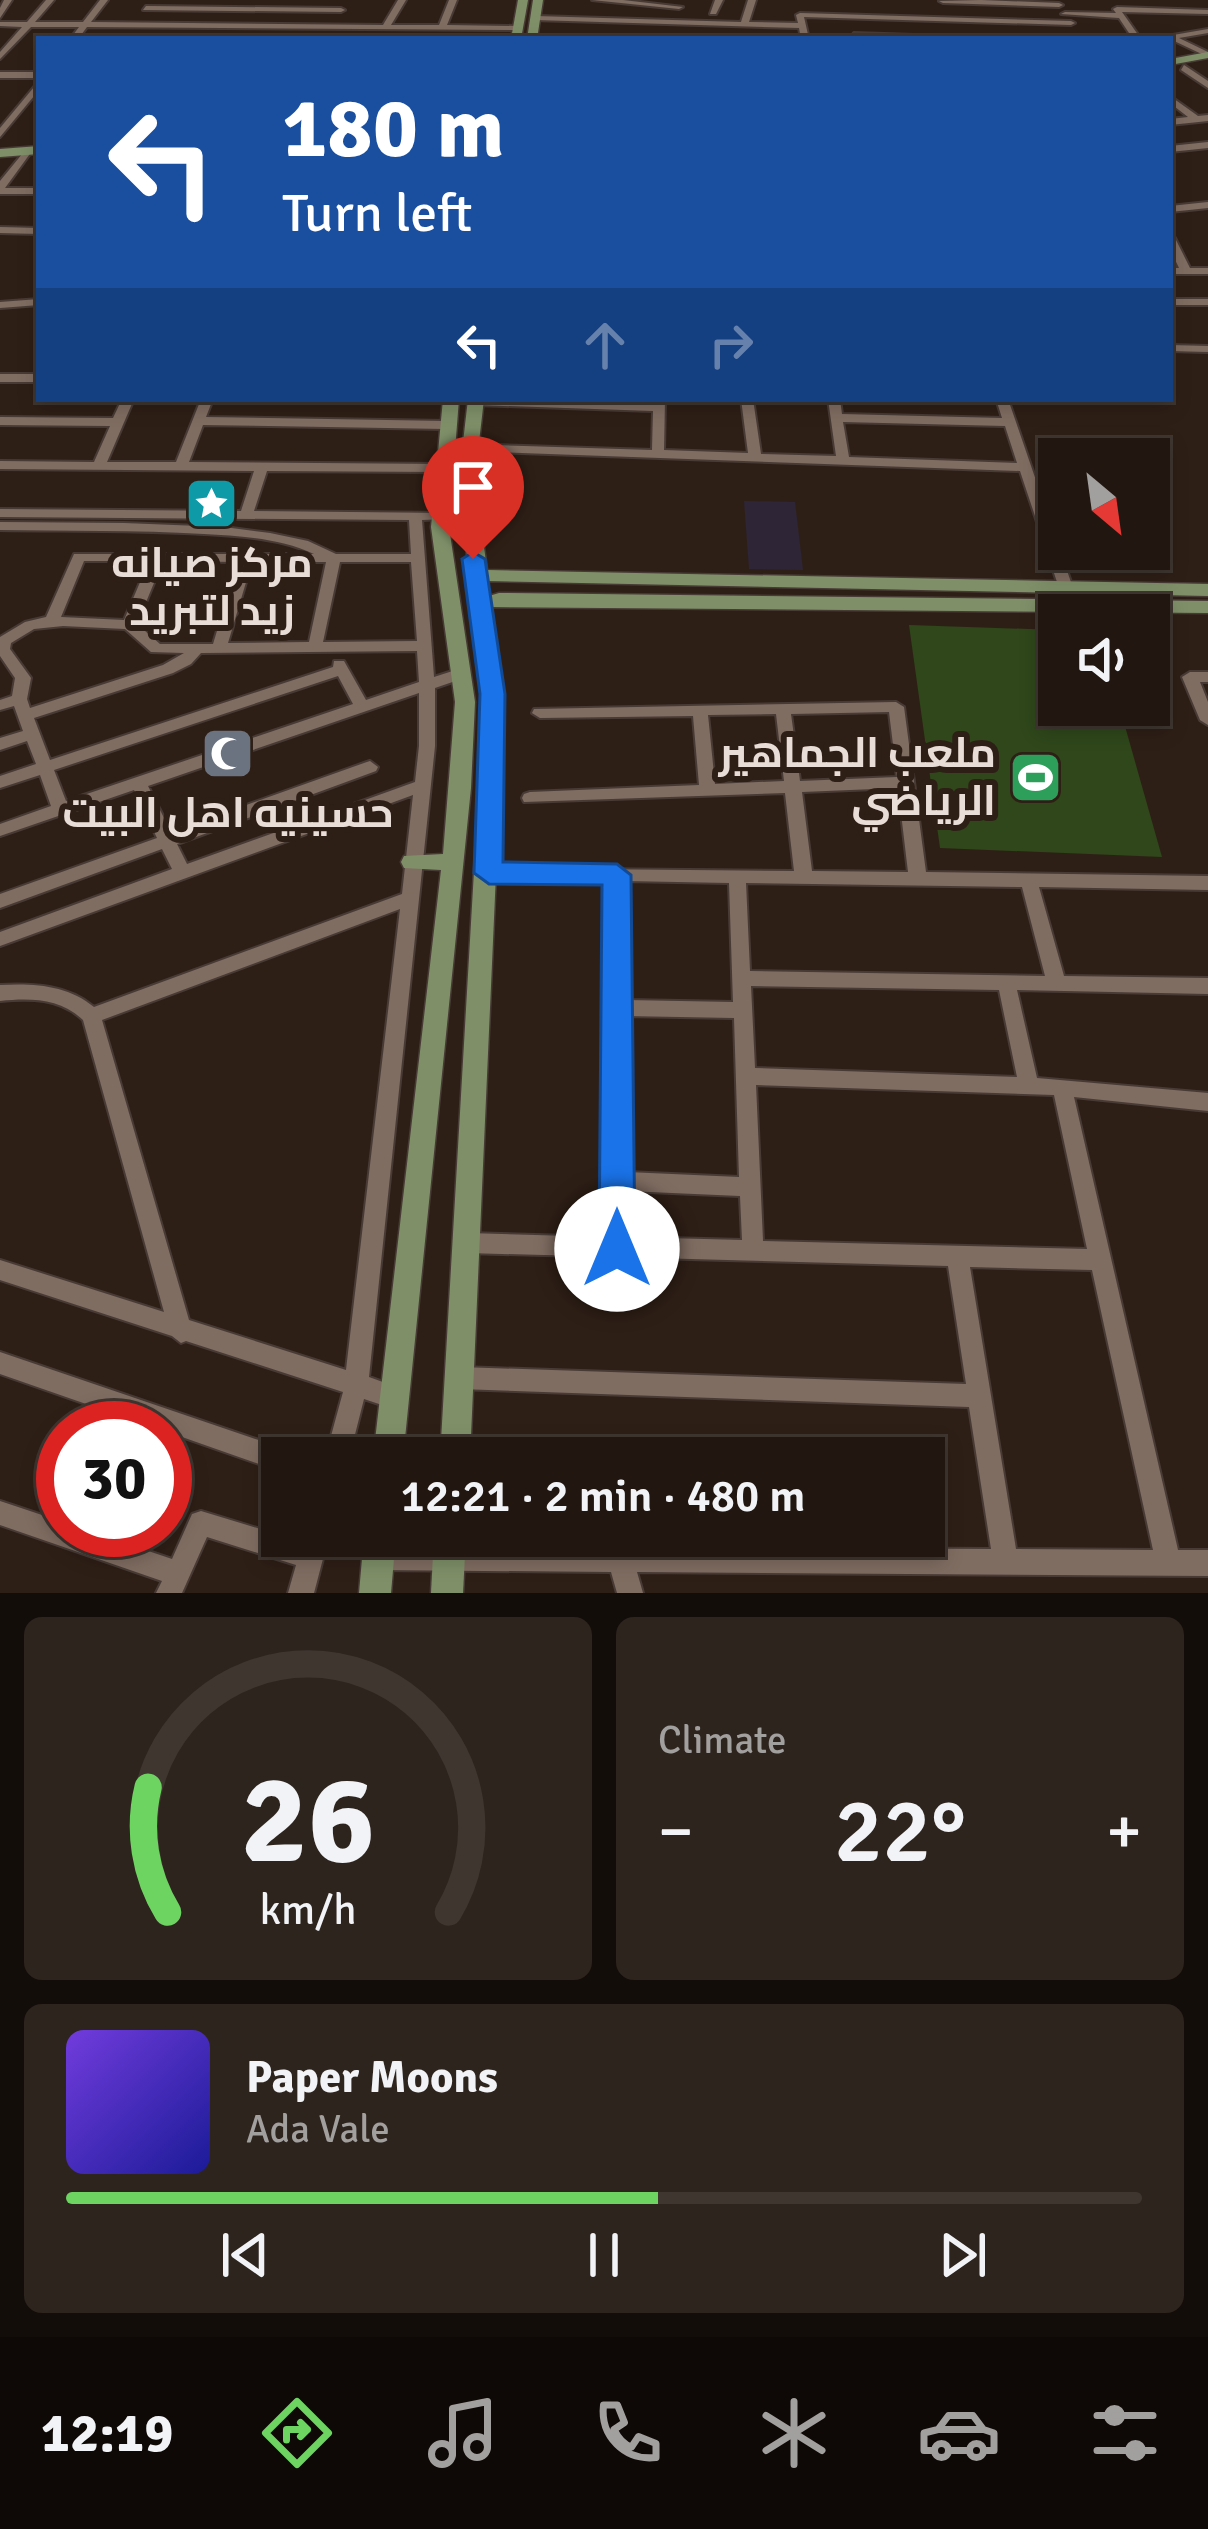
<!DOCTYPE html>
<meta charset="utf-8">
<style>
:root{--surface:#221710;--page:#2e241e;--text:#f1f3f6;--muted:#a29f9f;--line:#3f3630;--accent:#6dd361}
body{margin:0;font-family:Signika,Cairo,sans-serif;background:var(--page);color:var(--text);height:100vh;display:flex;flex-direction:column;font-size:45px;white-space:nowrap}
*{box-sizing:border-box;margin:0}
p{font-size:39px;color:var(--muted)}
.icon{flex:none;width:66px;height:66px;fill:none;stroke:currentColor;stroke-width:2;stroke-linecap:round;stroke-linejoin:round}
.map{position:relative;height:1593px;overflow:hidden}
.sheet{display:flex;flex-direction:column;gap:24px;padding:24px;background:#130d09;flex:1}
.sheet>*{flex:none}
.hud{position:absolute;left:36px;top:36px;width:1137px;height:366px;border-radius:0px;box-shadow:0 6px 18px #0003,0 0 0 3px var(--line);background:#1a4fa0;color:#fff;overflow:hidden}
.needle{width:78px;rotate:151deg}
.tools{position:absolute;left:1038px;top:438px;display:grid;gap:24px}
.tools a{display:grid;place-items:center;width:132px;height:132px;border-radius:0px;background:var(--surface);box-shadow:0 6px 18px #0003,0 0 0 3px var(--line);font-size:60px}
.speed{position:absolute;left:36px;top:1401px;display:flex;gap:24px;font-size:60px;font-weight:700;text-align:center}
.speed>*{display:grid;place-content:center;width:156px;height:156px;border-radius:50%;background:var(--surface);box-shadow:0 6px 18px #0003,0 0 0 3px var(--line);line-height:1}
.speed .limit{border:18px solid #d22;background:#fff;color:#111}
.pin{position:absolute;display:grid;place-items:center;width:102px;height:102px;color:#fff;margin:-123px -51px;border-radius:50% 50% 50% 0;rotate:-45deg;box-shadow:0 0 12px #0007}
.pin .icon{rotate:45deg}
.me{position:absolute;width:132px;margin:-66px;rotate:0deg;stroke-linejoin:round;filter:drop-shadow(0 0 9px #0008)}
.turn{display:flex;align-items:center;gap:42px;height:252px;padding:0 48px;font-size:54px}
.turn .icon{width:156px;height:156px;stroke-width:2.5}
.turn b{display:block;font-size:84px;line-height:102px}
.lanes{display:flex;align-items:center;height:114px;padding:0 48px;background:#0003;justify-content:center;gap:60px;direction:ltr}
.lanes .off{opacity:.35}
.big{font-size:90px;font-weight:600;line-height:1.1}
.sheet .widget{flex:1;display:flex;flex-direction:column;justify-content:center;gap:18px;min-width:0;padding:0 42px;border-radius:18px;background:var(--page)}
.sheet .dial{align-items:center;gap:0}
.dial svg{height:312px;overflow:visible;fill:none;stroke:var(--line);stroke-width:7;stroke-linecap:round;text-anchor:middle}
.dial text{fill:var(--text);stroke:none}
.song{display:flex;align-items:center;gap:36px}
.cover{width:144px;height:144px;border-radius:18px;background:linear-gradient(135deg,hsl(260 70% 55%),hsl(240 70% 35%))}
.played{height:12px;border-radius:6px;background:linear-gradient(90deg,var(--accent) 55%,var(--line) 55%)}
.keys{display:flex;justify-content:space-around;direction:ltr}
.heat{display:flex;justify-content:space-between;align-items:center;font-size:66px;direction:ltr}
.sheet .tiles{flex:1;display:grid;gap:24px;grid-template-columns:1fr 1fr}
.widget:last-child{grid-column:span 2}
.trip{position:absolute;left:261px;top:1437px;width:684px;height:120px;border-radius:0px;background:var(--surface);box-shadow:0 6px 18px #0003,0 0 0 3px var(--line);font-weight:600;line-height:120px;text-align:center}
.menu{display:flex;height:192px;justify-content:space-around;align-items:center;background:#0e0906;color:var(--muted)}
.menu .icon{width:84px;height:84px}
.menu .current{color:var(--accent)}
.menu b{font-size:54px;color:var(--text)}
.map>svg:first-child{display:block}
.education{fill:#2e2636}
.green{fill:#2f471b}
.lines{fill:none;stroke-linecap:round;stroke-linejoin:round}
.minor-casing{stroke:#483b36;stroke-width:4}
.major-casing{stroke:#483b36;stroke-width:3}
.minor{fill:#806d62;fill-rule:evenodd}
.major{fill:#7f9069;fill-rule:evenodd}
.route{fill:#1a73e8;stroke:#114b97;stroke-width:3}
.labels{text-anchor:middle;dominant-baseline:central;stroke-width:12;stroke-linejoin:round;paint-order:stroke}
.poi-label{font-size:42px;font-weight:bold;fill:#e8ddd7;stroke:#2e1f16}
</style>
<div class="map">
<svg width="1208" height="1593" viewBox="0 0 1208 1593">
<rect width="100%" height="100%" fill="#2e1f16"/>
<path class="education" d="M744 501 795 502 803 570 749 569Z"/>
<path class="green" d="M909 625 1059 630V705H1119L1162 857 940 848Z"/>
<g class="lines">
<defs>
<g id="minor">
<path d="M4 0H12L0 18V8Z"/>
<path d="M46 0H54L35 22H83L100 0H108L91 22 383 25 398 0H406L391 25H439L449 0H457L447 25 518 26 522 28 518 30 87 27 78 39H70L79 27H31L0 59V52L22 27 0 26V22H27Z"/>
<path d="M592 0H623L683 7 679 9Z"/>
<path d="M715 0H723L716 14H710Z"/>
<path d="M748 0H756L749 22 798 23 796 15 800 13 1071 21 1075 23 1071 25 804 17 809 39H801L799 28 535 20 531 18 535 16 741 22Z"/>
<path d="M981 0 1059 3 1063 5 1059 7 943 3 939 1Z"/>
<path d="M146 6 341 8 345 10 341 12 143 10Z"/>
<path d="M1117 7 1208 10V14L1122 12 1141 39H1133L1119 18 1061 14 1065 12 1116 13 1113 9Z"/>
<path d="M1208 29V33L1179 38 1208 52V57L1170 39H1150Z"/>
<path d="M854 33 974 37 978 39 851 37Z"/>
<path d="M532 35 624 37 628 39H529Z"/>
<path d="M1184 65 1208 81V88L1181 70Z"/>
<rect x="0" y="72" width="39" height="6"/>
<path d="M39 81V90L0 137V128Z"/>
<path d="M1170 96 1198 116 1208 115V121L1170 125V119L1188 117 1170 103Z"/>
<path d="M1208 142V148L1170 152V146Z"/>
<path d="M27 148 32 151 5 188H39V194H0V181Z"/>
<path d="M1208 202V208L1170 212V206Z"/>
<path d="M0 227 39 228V234L0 233Z"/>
<path d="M1170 235 1175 238 1190 268H1208V274H1170V268H1179L1170 249Z"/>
<path d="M39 299V305L0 308V302Z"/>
<rect x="1170" y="299" width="38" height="6"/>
<path d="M1170 345 1208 346V352L1170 351Z"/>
<rect x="0" y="374" width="39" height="8"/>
<path d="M122 399H134L107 462H176L201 399H213L206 417 446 421 452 425 446 429 203 425 189 462 442 464 448 468 442 472 267 471 254 511 445 513V519L422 520 434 677 462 668 470 673 467 677 435 688V746L369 1377 402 1389 406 1397 402 1405 394 1409 364 1399 349 1458H325L343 1392 186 1341 181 1343 172 1336 0 1280V1260L164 1312 83 1020C60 998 30 998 0 1001V985C33 983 68 985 94 1007L402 894 413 795 0 946V932L172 869 162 849 0 908V894L157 838 134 790 0 836V824L51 806 40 775 0 788V776L36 764 27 741 0 750V738L23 731 14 706 0 710V700L12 696 15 678 0 656V637L25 622 46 617 74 554H314C281 538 240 536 204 534 136 530 68 531 0 530V522L124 523 224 527 270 533 308 541 336 554H411L409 520 0 517V509L241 511 254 471 0 469V461L94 462 110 426 0 425V417L113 418ZM84 561H149L124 620 61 617ZM163 561 238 562 213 644H160L137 624ZM252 562H326L309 642 228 643ZM340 562H411L417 641 323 642ZM63 626 125 629 151 652 184 653 163 665 30 708 27 699 31 678 10 649 11 643 34 629ZM417 651 419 682 366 700 344 661H334L333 667 50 760 34 718 173 673 191 664 201 653ZM338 676 353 704 66 801 54 770ZM419 693V746L415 782 187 864 177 844 376 771 378 767 370 761 364 763 171 832 148 786ZM400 909 346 1370 189 1320 102 1020Z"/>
<path d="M471 399 654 404 655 399H665L664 450 748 453 741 399H753L761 454 836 456 828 399H840L842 414 1002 418 996 399H1008L1073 588 1066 592 1059 588 1020 471 468 451 462 447 464 444 652 450 653 411 476 405 472 404ZM843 422 1005 426 1017 463 849 457Z"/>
<path d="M1190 672H1208V682H1200L1208 702V725L1200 720 1182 677Z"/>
<path d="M896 702 904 707 926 872 1208 876V890L1039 887 1064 976 1208 978V994L1017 990 1037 1078 1208 1093V1111L1074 1097 1178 1550H1208V1576L637 1572 643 1593H617L611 1572 377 1570 368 1567 365 1558 368 1549 377 1546 625 1547 631 1545 637 1547 991 1549 969 1407 460 1389 452 1386 449 1378 452 1370 460 1367 966 1384 948 1266 468 1253 460 1250 457 1243 460 1236 468 1233 606 1237 608 881 489 880 483 878 480 873 483 868 794 871 785 793 524 802 522 798 524 794 530 792 699 785 693 716 540 718 532 713 534 709ZM889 712 897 777 800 781 791 714ZM776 714 784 781 715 784 708 715ZM898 788 908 872 812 871 802 792ZM626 881 729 883 733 1002 626 1000ZM746 883 1022 887 1045 976 750 971ZM751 986 999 990 1017 1077 755 1068ZM626 1016 734 1018 739 1177 627 1172ZM756 1085 1054 1095 1087 1249 763 1241ZM627 1191 740 1196 742 1240 628 1237ZM970 1267 1092 1270 1153 1550 1016 1549Z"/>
<path d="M0 1352 282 1448 290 1452 293 1458H282V1472L165 1431V1428H155L0 1374Z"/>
<path d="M0 1501 63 1522V1530H86L172 1559 192 1514 201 1511 303 1542 305 1536H329L314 1593H288L296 1565 207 1537 182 1593H156L162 1581 0 1525Z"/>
</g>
<g id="major">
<path d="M518 0H528L521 39H511Z"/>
<path d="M533 0H543L537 39H527Z"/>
<path d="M1208 52V58L1170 65V59Z"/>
<path d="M39 146V154L0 157V149Z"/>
<path d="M443 399H459L449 527 475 702 471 788 403 1458H373L441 870 404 868 401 862 404 856 443 854 455 702 431 527Z"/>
<path d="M468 399H484L475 477 487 570 1208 584V596L487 581 489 596 499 593 1208 601V613L492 607 503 716 470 1458H440L483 716 459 477Z"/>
<path d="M364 1536H396L391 1593H359Z"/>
<path d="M434 1536H466L463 1593H431Z"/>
</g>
</defs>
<use href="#minor" class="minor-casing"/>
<use href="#major" class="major-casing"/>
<use href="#minor" class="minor"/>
<use href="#major" class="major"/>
</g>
<path class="route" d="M473 552 485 559 505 694 503 862 617 864 631 875 635 1249 629 1260 617 1265 604 1260 599 1249 602 885 489 884 474 873 480 694 462 559Z"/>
<defs>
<symbol id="sight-square" viewBox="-11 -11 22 22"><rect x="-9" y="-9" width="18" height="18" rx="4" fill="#0f9aa8" stroke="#2e1f16"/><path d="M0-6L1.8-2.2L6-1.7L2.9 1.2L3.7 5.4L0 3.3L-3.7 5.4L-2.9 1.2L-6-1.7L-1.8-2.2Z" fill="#fff"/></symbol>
<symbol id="mosque-square" viewBox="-11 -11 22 22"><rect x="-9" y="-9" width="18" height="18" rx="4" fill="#6b7280" stroke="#2e1f16"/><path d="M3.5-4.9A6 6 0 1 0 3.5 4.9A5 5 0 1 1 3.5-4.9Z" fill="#fff"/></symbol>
<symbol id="stadium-square" viewBox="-11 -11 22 22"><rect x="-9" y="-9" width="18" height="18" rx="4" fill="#2e9e5b" stroke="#2e1f16"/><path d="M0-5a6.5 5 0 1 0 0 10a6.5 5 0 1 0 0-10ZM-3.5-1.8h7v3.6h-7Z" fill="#fff"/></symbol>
</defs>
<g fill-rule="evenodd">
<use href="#sight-square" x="182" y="474" width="59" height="59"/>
<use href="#mosque-square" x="198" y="724" width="59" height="59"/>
<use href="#stadium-square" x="1006" y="748" width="59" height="59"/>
</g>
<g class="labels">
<g class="poi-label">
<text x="212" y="563">مركز صيانه<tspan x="212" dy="48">زيد لتبريد</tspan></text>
<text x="996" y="753" text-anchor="end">ملعب الجماهير<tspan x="996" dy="48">الرياضي</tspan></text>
<text x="228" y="813">حسينيه اهل البيت</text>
</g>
</g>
</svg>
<div class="tools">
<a><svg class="needle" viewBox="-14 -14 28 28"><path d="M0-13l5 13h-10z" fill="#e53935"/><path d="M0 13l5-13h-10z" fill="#a29f9f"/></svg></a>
<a><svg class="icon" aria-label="sound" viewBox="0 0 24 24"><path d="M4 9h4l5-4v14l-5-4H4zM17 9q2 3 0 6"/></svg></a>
</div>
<div class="speed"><div class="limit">30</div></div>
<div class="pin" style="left:473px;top:559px;background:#d93025"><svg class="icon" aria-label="arrive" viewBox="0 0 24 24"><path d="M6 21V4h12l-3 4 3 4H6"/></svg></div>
<svg class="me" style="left:617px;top:1249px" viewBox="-20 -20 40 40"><circle r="19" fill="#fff"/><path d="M0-13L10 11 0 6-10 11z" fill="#1a73e8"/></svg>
<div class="trip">12:21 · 2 min · 480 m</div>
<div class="hud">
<div class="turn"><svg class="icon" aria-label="left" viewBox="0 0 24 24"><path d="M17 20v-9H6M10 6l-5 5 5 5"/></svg><div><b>180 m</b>Turn left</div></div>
<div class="lanes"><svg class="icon" aria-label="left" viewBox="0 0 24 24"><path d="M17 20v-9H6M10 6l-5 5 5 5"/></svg><svg class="icon off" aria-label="ahead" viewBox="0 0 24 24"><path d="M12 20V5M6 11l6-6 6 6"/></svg><svg class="icon off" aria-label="right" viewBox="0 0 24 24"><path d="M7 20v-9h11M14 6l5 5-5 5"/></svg></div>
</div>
</div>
<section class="sheet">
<div class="tiles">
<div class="widget dial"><svg viewBox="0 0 100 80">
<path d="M14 69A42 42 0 1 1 86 69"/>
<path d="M14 69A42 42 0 0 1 9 37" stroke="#6dd361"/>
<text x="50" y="56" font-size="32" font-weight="700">26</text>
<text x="50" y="72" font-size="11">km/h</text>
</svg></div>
<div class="widget"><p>Climate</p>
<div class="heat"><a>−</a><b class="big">22°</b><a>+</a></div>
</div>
<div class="widget">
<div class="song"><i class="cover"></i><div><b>Paper Moons</b><p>Ada Vale</p></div></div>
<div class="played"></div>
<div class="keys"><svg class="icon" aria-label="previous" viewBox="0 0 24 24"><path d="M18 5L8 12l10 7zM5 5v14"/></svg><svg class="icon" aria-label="pause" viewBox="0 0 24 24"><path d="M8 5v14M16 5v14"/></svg><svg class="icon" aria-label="next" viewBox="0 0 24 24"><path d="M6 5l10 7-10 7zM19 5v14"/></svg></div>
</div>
</div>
</section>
<nav class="menu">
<b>12:19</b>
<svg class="icon current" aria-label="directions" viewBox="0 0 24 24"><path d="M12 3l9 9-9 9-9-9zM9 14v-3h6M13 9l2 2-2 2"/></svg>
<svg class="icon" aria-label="music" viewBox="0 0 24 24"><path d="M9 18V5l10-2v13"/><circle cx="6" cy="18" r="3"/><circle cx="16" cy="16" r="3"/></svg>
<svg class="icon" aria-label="phone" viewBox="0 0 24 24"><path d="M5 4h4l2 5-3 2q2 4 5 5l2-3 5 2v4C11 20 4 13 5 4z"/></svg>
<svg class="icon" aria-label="climate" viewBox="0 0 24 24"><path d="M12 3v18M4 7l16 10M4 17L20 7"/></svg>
<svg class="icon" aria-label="car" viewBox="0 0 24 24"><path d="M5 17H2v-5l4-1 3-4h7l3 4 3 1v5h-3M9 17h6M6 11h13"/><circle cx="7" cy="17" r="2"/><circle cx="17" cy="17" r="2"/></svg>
<svg class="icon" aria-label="filters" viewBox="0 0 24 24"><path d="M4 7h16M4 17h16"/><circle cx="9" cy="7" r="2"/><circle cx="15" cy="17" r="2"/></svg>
</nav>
